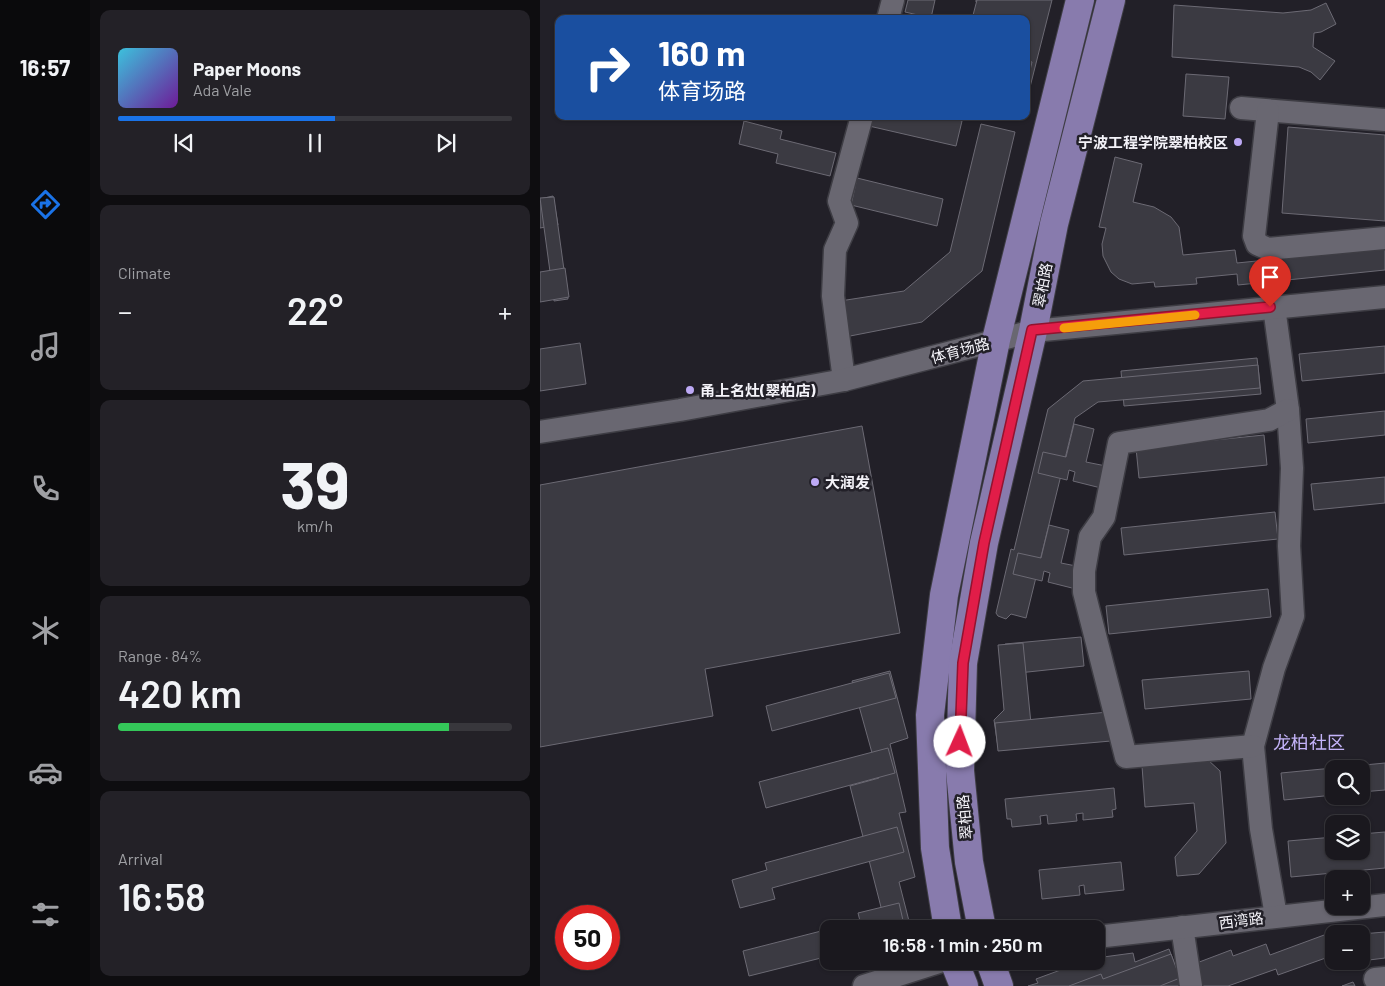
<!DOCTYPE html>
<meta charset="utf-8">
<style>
:root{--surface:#1a181e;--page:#232127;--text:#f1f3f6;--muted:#9fa0a4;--line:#38373c;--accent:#1a73e8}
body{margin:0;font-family:Barlow,"Noto Sans SC",sans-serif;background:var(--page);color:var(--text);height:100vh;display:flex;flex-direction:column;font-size:19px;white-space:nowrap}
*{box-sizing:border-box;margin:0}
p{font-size:16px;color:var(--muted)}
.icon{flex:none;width:28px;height:28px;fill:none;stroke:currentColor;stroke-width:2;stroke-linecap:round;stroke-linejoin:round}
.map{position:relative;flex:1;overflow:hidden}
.side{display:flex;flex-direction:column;gap:10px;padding:10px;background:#0e0d10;width:450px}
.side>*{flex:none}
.banner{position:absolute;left:15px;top:15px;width:475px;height:105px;border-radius:10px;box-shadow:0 1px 4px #0004,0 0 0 1px var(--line);background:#1a4fa0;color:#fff;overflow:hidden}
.fabs{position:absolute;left:785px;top:760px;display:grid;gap:10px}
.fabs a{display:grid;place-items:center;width:45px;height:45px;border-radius:10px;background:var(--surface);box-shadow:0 1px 4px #0004,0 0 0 1px var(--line);font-size:25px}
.speed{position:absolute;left:15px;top:905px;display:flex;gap:10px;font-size:25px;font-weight:700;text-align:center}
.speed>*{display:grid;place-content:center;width:65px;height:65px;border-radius:50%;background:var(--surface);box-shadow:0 1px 4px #0004,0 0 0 1px var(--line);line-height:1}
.speed .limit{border:8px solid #d22;background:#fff;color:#111}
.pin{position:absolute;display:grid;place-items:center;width:42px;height:42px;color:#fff;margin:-51px -21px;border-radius:50% 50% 50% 0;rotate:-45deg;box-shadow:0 0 5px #0007}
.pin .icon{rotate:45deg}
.me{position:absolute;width:55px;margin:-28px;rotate:2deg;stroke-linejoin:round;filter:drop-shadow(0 0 4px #0008)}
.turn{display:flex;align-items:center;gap:18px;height:105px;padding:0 20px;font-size:22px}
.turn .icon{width:65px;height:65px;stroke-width:2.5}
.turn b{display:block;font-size:35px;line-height:42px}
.big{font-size:38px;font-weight:600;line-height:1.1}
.side .widget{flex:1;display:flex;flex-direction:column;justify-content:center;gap:8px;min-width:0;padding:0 18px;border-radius:10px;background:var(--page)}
.side .dial{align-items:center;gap:0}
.dial b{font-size:65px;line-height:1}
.song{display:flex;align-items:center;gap:15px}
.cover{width:60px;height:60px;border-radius:8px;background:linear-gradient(135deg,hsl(190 70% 55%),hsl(280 70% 35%))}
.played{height:5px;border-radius:2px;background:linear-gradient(90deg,var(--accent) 55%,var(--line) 55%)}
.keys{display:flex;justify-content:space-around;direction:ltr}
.heat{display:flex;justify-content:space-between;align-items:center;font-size:28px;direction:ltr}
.charge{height:8px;border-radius:4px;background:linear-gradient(90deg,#34c759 84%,var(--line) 0)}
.trip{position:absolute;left:280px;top:920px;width:285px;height:50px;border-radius:10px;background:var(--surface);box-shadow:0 1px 4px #0004,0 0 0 1px var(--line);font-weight:600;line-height:50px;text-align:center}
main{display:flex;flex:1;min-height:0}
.menu{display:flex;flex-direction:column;width:90px;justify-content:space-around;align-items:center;background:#0a0a0c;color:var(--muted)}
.menu .icon{width:35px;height:35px}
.menu .on{color:var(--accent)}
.menu b{font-size:22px;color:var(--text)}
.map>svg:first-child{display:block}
.building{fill:#3b3a42;stroke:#6c6a74}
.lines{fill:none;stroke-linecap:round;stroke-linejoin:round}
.minor-casing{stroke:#3e3d44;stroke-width:25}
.major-casing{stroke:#3e3d44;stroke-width:30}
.minor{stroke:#696771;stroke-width:22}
.major{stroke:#887bad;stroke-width:28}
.route-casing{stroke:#92132f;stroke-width:12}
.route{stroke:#e11d48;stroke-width:9}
.slow{stroke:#f59e0b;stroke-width:9}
.poi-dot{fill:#bda9f5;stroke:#222028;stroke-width:2}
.labels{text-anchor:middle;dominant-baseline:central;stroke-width:5;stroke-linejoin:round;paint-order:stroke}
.poi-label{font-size:15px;font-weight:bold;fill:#f4f3f9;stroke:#222028;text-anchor:start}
.street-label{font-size:15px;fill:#f4f3f9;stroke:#222028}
.quarter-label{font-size:18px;fill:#c5b4fa;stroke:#222028}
</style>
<main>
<nav class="menu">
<b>16:57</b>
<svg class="icon on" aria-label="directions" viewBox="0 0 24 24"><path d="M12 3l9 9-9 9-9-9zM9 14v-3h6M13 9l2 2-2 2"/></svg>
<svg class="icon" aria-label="music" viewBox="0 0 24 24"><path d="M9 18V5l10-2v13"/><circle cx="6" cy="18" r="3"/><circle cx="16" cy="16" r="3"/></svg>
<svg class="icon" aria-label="phone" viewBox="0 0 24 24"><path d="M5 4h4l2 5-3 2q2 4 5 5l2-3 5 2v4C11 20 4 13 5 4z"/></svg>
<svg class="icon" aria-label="climate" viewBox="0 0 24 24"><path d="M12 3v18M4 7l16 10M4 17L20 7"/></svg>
<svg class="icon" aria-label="car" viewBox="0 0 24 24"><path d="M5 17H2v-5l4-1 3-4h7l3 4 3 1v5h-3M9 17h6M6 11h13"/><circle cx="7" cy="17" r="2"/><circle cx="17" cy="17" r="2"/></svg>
<svg class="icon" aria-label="filters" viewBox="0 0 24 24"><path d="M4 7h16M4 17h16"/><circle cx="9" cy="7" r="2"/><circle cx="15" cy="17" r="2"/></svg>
</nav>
<section class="side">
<div class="widget">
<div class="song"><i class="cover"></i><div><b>Paper Moons</b><p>Ada Vale</p></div></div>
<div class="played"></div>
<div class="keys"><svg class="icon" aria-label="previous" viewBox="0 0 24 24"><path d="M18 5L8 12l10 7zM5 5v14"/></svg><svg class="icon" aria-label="pause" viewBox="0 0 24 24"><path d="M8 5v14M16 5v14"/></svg><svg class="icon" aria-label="next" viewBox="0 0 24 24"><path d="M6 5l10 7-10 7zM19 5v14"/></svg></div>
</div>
<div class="widget"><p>Climate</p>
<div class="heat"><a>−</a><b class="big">22°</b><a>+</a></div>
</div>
<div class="widget dial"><b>39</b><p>km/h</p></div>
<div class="widget"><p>Range · 84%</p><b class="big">420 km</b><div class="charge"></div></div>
<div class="widget"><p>Arrival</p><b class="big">16:58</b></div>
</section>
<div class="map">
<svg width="845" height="986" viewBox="0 0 845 986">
<rect width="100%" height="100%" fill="#222028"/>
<g class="building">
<path d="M368 0H395L391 18 365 12Z"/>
<path d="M436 0H508L503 18 436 2Z"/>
<path d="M437 0H512L488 95H486V19H432Z"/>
<path d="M786 3 796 24 781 32 774 33 773 47 795 61 780 80 771 72 759 67 632 57 634 5 743 13 771 10Z"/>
<path d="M486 60 492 62 486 87Z"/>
<path d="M646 74 689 77 685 119 643 116Z"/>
<path d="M332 116H404L422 121 416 146 329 126Z"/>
<path d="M204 121 242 131 240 139 296 153 290 176 236 163 238 154 199 144Z"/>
<path d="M441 124 475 132 442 271 382 322 305 337 300 301 364 291 410 252Z"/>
<path d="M748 127 845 135V221L742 213Z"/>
<path d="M575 157 602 164 593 202 614 207 631 217 639 227 643 255 695 250 697 263 845 248V270L698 285 697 274 656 278 657 284 615 287 614 282 592 284 579 279 571 272 563 256 562 244 566 228 559 227Z"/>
<path d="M317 178 403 199 397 226 311 205Z"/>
<path d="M13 196 18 225 0 228V199Z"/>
<path d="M14 197 28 299 14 301 0 198Z"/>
<path d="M25 268 29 297 0 302V272Z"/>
<path d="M40 343 46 384 0 391V349Z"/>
<path d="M845 346V373L762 381 759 354Z"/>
<path d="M717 358 721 394 584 406 581 371Z"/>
<path d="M718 365 720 388 558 402 535 418 486 618 471 614 466 619 458 616 456 613 471 549 474 550 508 409 543 381Z"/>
<path d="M845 411V435L768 443 766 419Z"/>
<path d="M534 424 554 429 546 462 566 466 561 488 533 481 535 472 529 470 527 480 498 473 503 452 526 457Z"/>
<path d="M322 426 360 633 165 669 173 716 0 747V485Z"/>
<path d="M724 435 727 465 599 478 596 448Z"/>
<path d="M845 477V503L774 510 771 484Z"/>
<path d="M735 512 738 539 584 555 581 528Z"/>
<path d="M509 525 529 530 521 563 541 567 536 589 508 582 510 573 504 571 502 581 473 574 478 553 501 558Z"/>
<path d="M728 589 731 617 569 634 566 606Z"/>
<path d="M541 637 544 666 469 674 465 644Z"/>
<path d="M483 643 493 744 458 747 454 720 464 710 458 645Z"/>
<path d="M350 671 368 738 350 744 366 812 359 813 375 877 359 882 369 921 365 929H323L321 921 343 915 310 786 339 778 312 681Z"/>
<path d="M709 671 711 699 605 709 602 680Z"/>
<path d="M349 673 356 698 232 731 226 706Z"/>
<path d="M568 712 571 741 458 751 455 723Z"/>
<path d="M348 748 355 773 226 808 219 782Z"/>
<path d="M667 759 680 771 686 843 659 874 637 876 635 857 657 831 654 803 605 807 602 766Z"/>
<path d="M845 763V790L821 792V769H794V795L744 800 741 773Z"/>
<path d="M574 788 576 809 572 810 573 817 543 820V813L536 814 537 821 508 824 507 815 500 816 501 824 472 827 471 819H467L465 799Z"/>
<path d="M357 827 364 852 232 888 235 899 200 908 192 880 227 870 225 863Z"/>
<path d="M845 832V868L751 877 748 841 794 837V851H821V834Z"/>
<path d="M581 862 584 890 545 894 544 885 539 886 540 895 502 899 499 870Z"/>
<path d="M359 903 365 929H291L320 921 318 913Z"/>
<path d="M289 929V956L209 976 203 951Z"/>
<path d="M795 931 796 934H794V955L738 975 736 969 688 986H662L654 964 691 950 693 956 726 944 730 955Z"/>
<path d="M845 932V958L821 961V934Z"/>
<path d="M629 949 643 986H488L498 983 496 979 545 961H556V958L593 953 595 962Z"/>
<path d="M631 954 640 978 620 986H529L561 974 563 979Z"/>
<path d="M813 982 815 986H802Z"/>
</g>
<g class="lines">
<defs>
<g id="minor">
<path d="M348 19 353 0"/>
<path d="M701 108 845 120"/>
<path d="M728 111 714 236 717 244 728 249 845 238"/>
<path d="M734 307 748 410 752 468 749 546 753 616 734 668 713 746 721 829 736 916"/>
<path d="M304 380 293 296 295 250 307 223 299 201 322 116"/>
<path d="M0 432 140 410 304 380 493 331 845 297"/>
<path d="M713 746 586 757 544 592V571L550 537 564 517 579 443 729 420 748 410"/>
<path d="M642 927 651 986"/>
<path d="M556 937 845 905"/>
<path d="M835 979 845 978"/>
<path d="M324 986 402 961"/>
</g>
<g id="major">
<path d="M408 929 395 848 390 715 404 595 456 340 540 0"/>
<path d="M442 929 429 862 420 771 423 663 444 543 493 331 514 224 571 0"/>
<path d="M414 961 424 986"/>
<path d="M450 961 459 986"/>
</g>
</defs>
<use href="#minor" class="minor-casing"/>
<use href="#major" class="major-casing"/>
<use href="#minor" class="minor"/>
<use href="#major" class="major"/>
</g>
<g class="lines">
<defs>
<path id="route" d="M420 742 423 663 444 543 492 330 730 307"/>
</defs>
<use href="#route" class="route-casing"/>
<use href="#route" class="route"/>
<path class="slow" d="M524 328 655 315"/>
</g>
<g class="poi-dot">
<circle cx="698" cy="142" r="5"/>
<circle cx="150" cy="390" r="5"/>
<circle cx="275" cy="482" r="5"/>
</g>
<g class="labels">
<g class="poi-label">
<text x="688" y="142" text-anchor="end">宁波工程学院翠柏校区</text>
<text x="160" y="390">甬上名灶(翠柏店)</text>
<text x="285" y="482">大润发</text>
</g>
<g class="street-label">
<text transform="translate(502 285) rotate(-79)">翠柏路</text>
<text transform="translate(420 350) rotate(-15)">体育场路</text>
<text transform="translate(424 817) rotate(-95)">翠柏路</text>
<text transform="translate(701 920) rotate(-7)">西湾路</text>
</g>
<g class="quarter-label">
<text x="769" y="742">龙柏社区</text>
</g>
</g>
</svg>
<div class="fabs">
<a><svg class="icon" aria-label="search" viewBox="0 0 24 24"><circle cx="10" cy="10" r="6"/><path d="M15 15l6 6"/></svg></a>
<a><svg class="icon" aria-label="layers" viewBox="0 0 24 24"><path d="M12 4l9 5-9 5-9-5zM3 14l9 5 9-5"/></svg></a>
<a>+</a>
<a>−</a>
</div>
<div class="speed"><div class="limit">50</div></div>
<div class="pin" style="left:730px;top:307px;background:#d93025"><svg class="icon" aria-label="arrive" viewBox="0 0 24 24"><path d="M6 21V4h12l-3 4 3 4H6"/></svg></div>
<svg class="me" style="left:420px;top:742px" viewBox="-20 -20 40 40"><circle r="19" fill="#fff"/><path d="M0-13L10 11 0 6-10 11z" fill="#e11d48"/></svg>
<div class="trip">16:58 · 1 min · 250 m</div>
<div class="banner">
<div class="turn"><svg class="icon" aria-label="right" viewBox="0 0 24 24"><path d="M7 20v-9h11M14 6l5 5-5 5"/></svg><div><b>160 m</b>体育场路</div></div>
</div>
</div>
</main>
